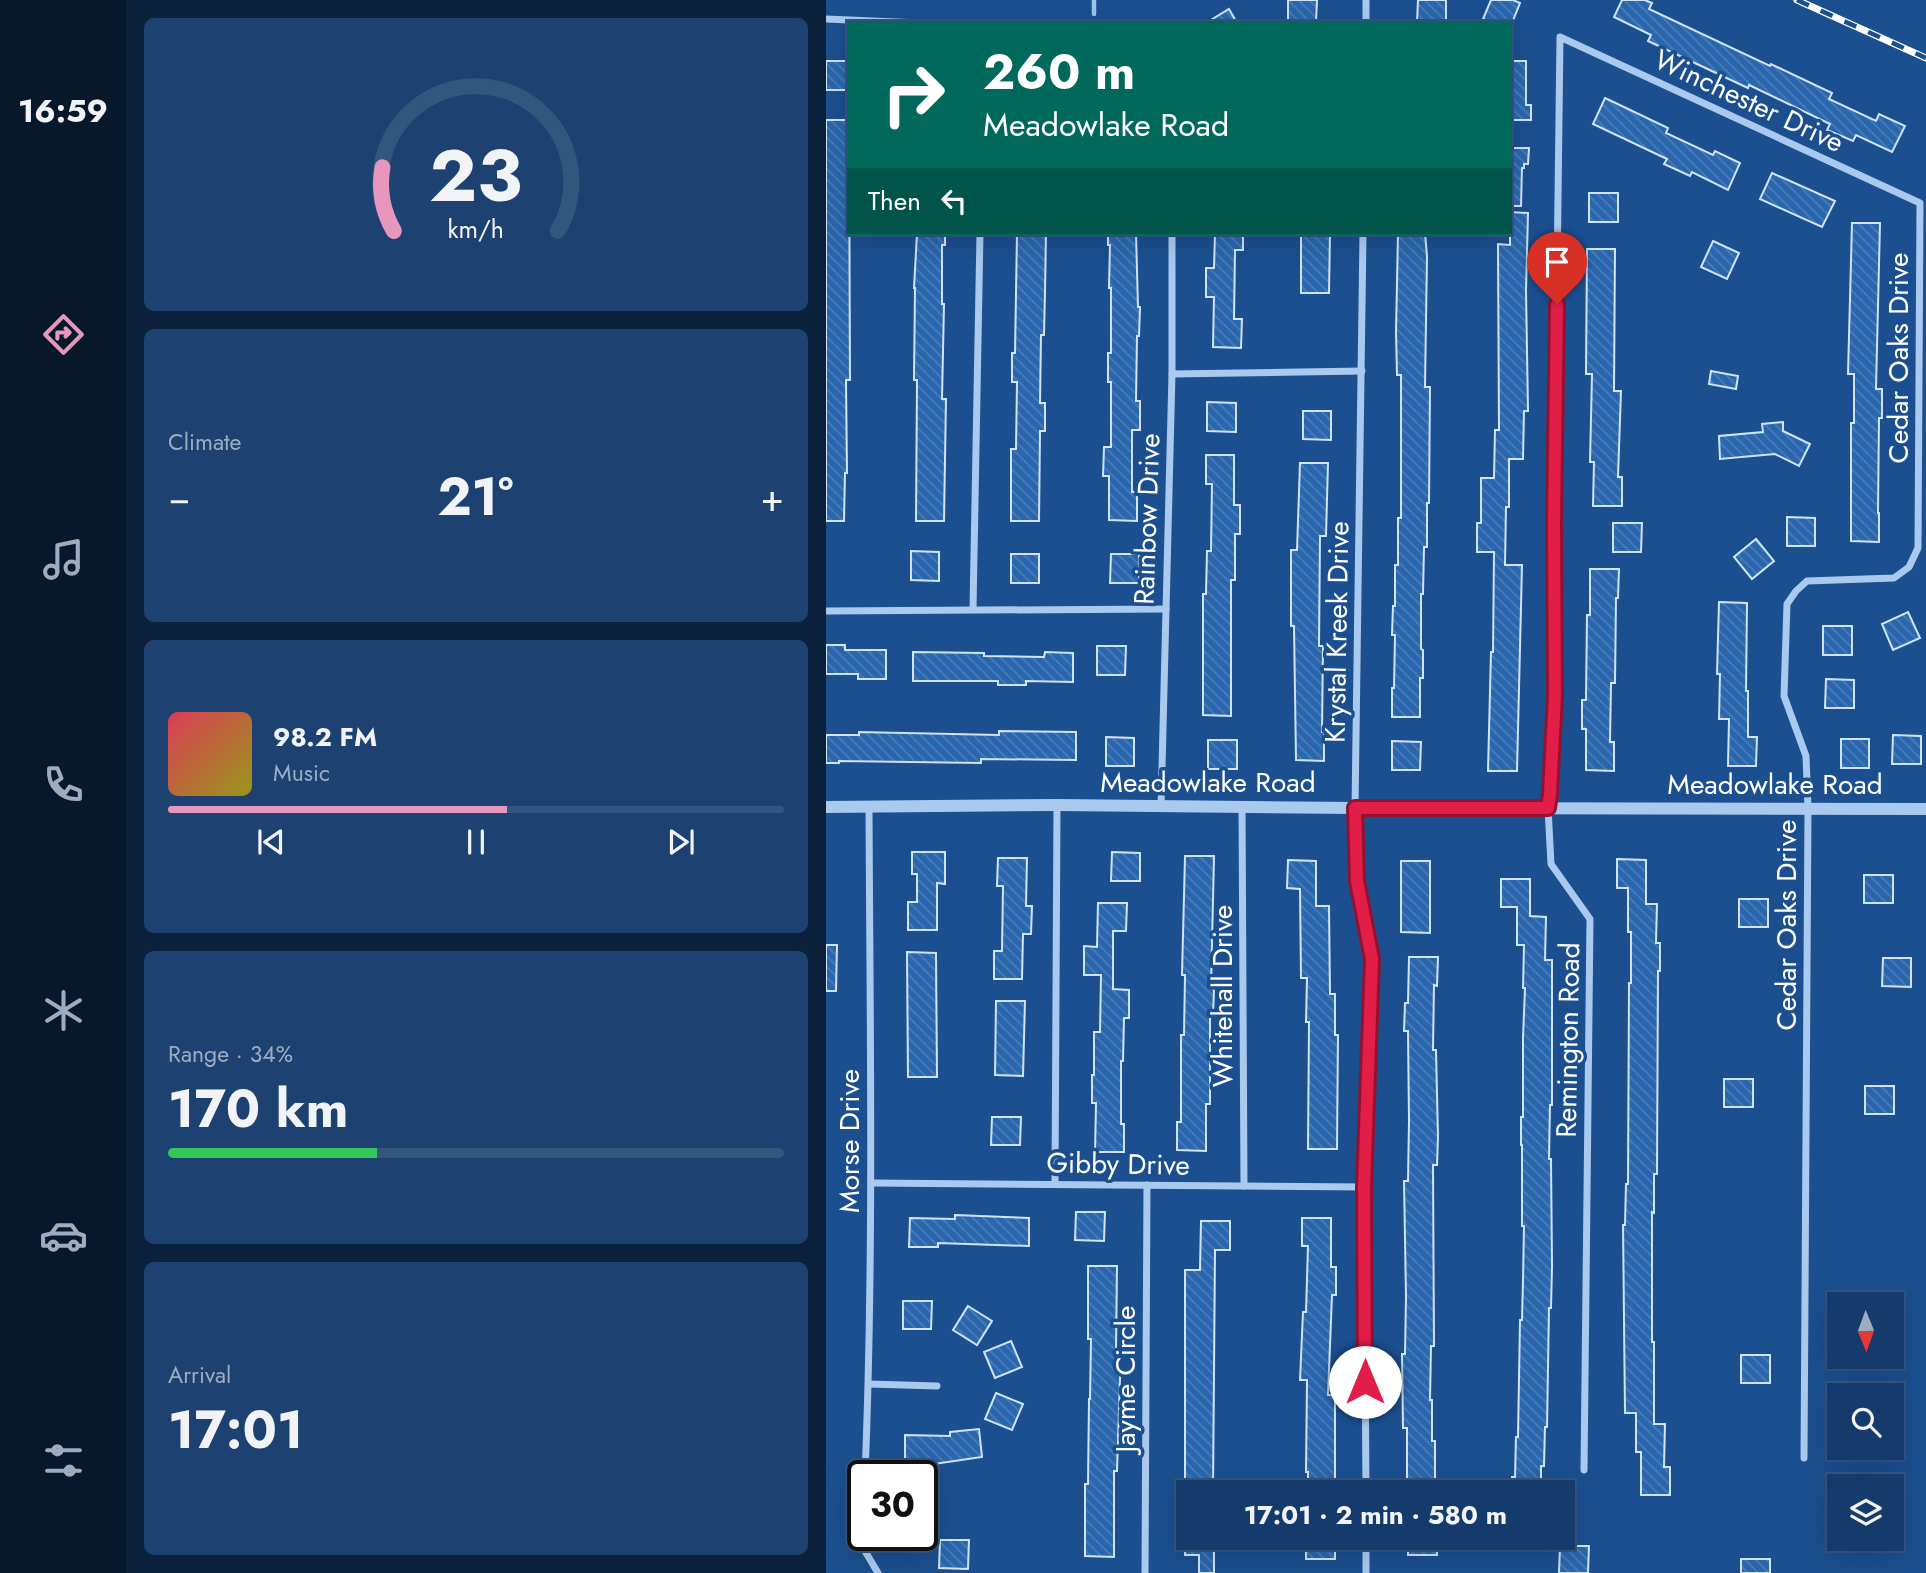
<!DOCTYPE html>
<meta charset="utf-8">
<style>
:root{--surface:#143b6b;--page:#1d4271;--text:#f1f3f6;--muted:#9dadc1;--line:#33557e;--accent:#e797bd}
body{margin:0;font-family:Jost,sans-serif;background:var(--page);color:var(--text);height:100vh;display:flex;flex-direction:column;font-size:26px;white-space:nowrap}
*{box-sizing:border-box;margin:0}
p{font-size:23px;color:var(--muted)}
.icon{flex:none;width:38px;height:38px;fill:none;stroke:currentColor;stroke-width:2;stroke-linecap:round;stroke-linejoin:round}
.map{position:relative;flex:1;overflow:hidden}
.sheet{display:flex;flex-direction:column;gap:18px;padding:18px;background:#0b203b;width:700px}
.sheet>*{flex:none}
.top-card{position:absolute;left:21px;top:21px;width:665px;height:214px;border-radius:0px;box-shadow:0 7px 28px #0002,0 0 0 2px var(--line);background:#00695c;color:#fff;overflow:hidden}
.needle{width:46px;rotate:179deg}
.fabs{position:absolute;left:1001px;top:1292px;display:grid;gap:14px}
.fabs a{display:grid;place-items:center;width:77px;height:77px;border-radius:0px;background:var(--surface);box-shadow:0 7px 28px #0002,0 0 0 2px var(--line);font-size:35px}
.speed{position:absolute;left:21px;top:1460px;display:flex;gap:14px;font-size:35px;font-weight:700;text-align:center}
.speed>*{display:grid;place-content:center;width:91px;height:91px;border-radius:50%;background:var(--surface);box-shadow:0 7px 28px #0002,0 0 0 2px var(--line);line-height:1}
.speed .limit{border:4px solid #111;border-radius:10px;background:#fff;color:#111}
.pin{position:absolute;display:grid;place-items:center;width:60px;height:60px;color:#fff;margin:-72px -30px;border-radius:50% 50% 50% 0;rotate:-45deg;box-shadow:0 0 7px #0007}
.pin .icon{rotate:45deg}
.me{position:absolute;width:77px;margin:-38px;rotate:0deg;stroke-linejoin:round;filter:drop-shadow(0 0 5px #0008)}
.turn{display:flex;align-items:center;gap:24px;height:147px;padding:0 21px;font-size:32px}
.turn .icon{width:91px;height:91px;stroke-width:2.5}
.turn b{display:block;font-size:49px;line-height:60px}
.then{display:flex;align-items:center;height:66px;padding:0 21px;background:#0003;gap:14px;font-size:26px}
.big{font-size:52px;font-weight:700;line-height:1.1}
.sheet .tile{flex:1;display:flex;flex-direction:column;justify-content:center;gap:10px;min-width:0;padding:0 24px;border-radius:10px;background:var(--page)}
.sheet .dial{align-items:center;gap:0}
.dial svg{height:182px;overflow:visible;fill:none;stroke:var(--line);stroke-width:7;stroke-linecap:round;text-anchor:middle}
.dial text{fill:var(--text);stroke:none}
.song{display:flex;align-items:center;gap:21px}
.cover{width:84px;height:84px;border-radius:10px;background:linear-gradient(135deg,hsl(350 70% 55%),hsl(60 70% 35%))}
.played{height:7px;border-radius:4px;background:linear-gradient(90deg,var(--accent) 55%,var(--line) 55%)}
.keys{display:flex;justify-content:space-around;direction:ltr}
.heat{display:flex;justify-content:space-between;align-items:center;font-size:38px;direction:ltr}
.charge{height:10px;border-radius:5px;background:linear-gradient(90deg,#34c759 34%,var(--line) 0)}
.trip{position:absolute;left:350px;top:1480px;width:399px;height:70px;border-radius:0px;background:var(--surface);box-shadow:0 7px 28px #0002,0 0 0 2px var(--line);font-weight:700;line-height:70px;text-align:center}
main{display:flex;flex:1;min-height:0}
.dock{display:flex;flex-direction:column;width:126px;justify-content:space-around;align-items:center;background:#08182b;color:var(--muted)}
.dock .icon{width:49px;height:49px}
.dock .selected{color:var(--accent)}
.dock b{font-size:32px;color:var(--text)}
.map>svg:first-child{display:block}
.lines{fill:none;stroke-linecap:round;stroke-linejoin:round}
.stream{stroke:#9cc4f0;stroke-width:4.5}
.building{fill:url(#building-back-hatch);stroke:#cfe3fa;stroke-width:2}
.minor{stroke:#a9c9ee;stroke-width:7}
.tertiary{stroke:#a9c9ee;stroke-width:12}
.rail-casing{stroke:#fff;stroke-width:7}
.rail{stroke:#1b4f8f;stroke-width:4.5;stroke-dasharray:13;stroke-linecap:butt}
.route-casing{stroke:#92132f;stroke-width:18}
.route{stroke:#e11d48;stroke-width:12}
.labels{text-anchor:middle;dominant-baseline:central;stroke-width:7;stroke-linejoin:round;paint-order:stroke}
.street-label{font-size:28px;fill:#fff;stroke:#1b4f8f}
</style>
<main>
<nav class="dock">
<b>16:59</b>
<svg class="icon selected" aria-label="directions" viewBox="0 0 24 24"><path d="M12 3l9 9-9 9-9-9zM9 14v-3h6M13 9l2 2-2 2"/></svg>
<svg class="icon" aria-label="music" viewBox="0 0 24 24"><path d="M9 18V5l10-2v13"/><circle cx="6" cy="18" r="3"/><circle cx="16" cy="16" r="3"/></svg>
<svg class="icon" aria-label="phone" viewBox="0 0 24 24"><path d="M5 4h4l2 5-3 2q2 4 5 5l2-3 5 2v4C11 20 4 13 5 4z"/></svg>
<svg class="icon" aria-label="climate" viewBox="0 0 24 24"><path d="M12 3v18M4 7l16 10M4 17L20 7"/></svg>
<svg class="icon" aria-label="car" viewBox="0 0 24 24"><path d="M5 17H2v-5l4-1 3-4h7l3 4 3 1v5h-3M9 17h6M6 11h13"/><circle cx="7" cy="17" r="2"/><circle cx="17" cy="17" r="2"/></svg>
<svg class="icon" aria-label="filters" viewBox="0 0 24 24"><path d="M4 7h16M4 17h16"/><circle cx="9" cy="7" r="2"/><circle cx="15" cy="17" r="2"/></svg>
</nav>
<section class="sheet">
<div class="tile dial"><svg viewBox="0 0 100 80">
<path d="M14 69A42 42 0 1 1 86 69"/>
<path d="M14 69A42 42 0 0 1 9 41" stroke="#e797bd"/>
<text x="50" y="56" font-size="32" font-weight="700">23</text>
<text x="50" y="72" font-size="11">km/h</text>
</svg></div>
<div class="tile"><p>Climate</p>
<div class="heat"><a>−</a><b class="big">21°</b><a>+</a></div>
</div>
<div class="tile">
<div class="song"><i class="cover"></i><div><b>98.2 FM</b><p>Music</p></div></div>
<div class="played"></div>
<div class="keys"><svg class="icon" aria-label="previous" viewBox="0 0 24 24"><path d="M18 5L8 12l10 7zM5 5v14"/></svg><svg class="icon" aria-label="pause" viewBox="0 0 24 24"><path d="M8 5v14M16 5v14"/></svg><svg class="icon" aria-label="next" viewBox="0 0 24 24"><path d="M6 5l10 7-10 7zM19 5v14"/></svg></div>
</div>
<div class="tile"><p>Range · 34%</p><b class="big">170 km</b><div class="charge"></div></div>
<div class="tile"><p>Arrival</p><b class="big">17:01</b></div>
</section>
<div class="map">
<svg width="1100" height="1573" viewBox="0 0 1100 1573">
<defs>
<pattern id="building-back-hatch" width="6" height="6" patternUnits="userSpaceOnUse" patternTransform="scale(1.75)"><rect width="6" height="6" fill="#2a66ad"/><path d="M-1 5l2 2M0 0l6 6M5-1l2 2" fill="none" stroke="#4a7db9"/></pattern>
</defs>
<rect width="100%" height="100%" fill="#1b4f8f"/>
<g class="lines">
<path class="stream" d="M268 14V0"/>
</g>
<g class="building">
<path d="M462 0H491L490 23H462Z"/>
<path d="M592 0H620V22H591Z"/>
<path d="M665 0H687L694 3 686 23H667L657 19Z"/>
<path d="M796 0H819L826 3 823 9 944 66 945 64 1006 93 1003 99 1050 121 1053 114 1079 126 1066 152 1030 135 1027 141 1001 130 1004 124 923 85 922 88 822 41 825 35 788 17Z"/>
<path d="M403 9 411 23H380Z"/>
<rect x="0" y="61" width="23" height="29"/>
<path d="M684 61H700V105H705V120H684Z"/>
<path d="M779 98 842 128 840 133 887 155 889 151 914 163 902 190 866 172 864 176 838 164 841 159 767 124Z"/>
<path d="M0 120H23L24 380H20L21 473H19L18 521H0Z"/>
<path d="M684 148H703L702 164H698V168H696L695 206H684Z"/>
<path d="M946 173 1009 201 996 227 934 199Z"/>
<rect x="763" y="193" width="29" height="29"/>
<path d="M684 212 702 213 700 290 702 411H698L697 459H683V507H680L679 565H696L691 771H662L665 652H667L668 552H651V523H655V478H668L669 430H673L672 244 684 245Z"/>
<path d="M1026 223H1054L1050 389H1056V418H1053L1052 513H1053V542L1025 541V423H1028V374H1022Z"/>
<path d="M91 233H119V245H116V304H118L116 399H120L118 521H90L91 380H88L89 288H88Z"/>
<path d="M191 233H220L219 292 218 335H215L214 403H219V431H214L213 521H185V449H190L191 382H186V353H189Z"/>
<path d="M282 233H310L312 307H314L313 336H311L310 401H314V430H306V492H311V521L283 520V476H277L278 447H285V382H282V353H285V288H283L284 245H282Z"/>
<path d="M389 233H417V250H409L408 319H416L415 348 387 347 388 297H380V268H388Z"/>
<path d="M475 233H504L503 293H475Z"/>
<path d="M572 233H599L601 256 599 387H604L603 503H601V547H598L597 594H595V649L597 650V678H594V717H566V688H568L569 635H566L567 606H569V565H572V518H575V375H571L570 332Z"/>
<path d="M887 241 913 253 901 279 875 267Z"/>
<path d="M761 249H789L788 391H795L792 477H796V506H767L768 462H764L766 374H760Z"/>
<path d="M885 371 912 376 910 389 883 384Z"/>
<path d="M381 402 410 403V432L381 431Z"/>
<path d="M477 411H505V440L477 439Z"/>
<path d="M957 422V431L984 444 973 466 949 454 894 459 893 436 937 432 936 424Z"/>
<path d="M380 455H408V505H414V534H409V580H405V716L377 715V594H380L381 551H385L386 484H380Z"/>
<path d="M474 463H502L500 536H494L493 646H497L496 732H498V761L470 760 468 626H465V550H471Z"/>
<path d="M961 517 989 518V546H961Z"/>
<path d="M787 523H816L815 552H787Z"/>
<path d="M930 539 948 561 926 579 908 557Z"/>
<path d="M85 551 113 552V581L85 580Z"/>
<rect x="185" y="554" width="28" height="29"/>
<path d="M285 554H313V583H284Z"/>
<path d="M764 569H793L792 598H790L789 683H785L784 742H788V771L760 770V729H756V700H760L761 615H764Z"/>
<path d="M893 602 921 603 920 691H922V737H931L930 766H902L903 719H893L894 674H891Z"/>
<path d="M1082 612 1094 638 1067 650 1056 624Z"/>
<rect x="997" y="626" width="29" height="29"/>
<path d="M0 645H19V650H60V679H32V674H0Z"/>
<path d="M271 646H300L299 675H271Z"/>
<path d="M87 652 158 653V656L218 657 219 652 247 653V682L200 681V685H172V681H87Z"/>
<path d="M1000 679 1028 680V708H999Z"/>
<path d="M173 731 250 732V760L155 759V763L13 761V763H0V735H33V732L173 735Z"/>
<path d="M1067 735 1095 736V764H1066Z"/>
<path d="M280 737 308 738V766H280Z"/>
<rect x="1015" y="739" width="28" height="29"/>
<rect x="382" y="740" width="29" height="29"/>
<path d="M566 741 595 742 594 770H566Z"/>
<path d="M86 852H119V884L111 883V930H82V902H91V874H86Z"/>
<path d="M286 852 314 853V881H285Z"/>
<path d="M359 856H388L385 989H388L387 1017H384V1104H380V1151L351 1150V1122H355V1035H358L359 975H356Z"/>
<path d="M172 858H201L200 906H206L205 934H197L196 979H168V951H176L177 886H171Z"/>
<path d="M791 859 820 860V904H831L830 943H834V971H832L831 1174H828V1213L826 1212V1342H828V1424H839L838 1467H844V1495H815V1452H810V1413H799L797 1225H799L800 1184H802L803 983H805V932H802V888H791Z"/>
<path d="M462 860 490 861V906H503L504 994H509V1035H512L511 1149H482L483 1022H480L481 978H475L474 889 461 888Z"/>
<path d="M575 861H604V933L575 932Z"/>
<rect x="1038" y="875" width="29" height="28"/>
<path d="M675 879H704V916L720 917 719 960H726V1105H724L723 1159H725L726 1266 725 1308H723L721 1427H719L718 1466H715V1493H686V1477H689L690 1437H692L694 1320H696L697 1280 698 1226H696V1145H695V1117H697V1037L699 988H697L698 945H691V907H675Z"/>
<rect x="913" y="899" width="29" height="28"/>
<path d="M272 903H301L300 931H287V989L303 990V1018H298L297 1061H295V1124H298V1152H269L270 1103H266V1075H268V1032H274L275 975H258V946L271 947Z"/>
<path d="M0 945H11L10 991H0Z"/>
<path d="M81 952 110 953 111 1077H82Z"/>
<path d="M583 957H612L611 986 608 985 607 1050H610L612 1137 611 1165H607L608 1346H605L604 1400H606V1441H609V1493H581V1428H577L576 1354H579L580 1297 578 1181H582L583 1121 582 1031H578L579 1003H582Z"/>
<path d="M1057 958H1085V987L1056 986Z"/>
<path d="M170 1001H199L197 1076 169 1075Z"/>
<rect x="898" y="1079" width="29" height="28"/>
<rect x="1039" y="1086" width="29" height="28"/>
<path d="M166 1117H195L194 1145H165Z"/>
<path d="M250 1212H279L278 1241 249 1240Z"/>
<path d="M129 1215 203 1218V1246L112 1243V1247H83L84 1218 129 1219Z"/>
<path d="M476 1218H505V1267H510V1295H506L502 1395H509V1493H482V1472H480L481 1380H474L477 1312H480L482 1246H476Z"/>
<path d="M375 1221H404V1250H389L387 1493H359V1270H374Z"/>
<path d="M262 1266H291L290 1350H294V1378L291 1471H288V1557L259 1556V1484H262L263 1399H264L265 1339H262Z"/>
<path d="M77 1301H106L105 1329H77Z"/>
<path d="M142 1306 166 1321 151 1345 127 1330Z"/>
<path d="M185 1341 196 1367 169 1378 158 1352Z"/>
<rect x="915" y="1355" width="29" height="28"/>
<path d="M170 1393 197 1404 186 1430 159 1419Z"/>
<path d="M153 1429 156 1457 108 1464H79V1435L124 1436V1432Z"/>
<path d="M96 1494H112L111 1522H96Z"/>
<path d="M360 1538H388V1573H373V1555H359Z"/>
<rect x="480" y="1538" width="29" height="21"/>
<rect x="582" y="1538" width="29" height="17"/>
<path d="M1016 1538H1063V1546L1018 1552Z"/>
<path d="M114 1540H143L142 1569 113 1568Z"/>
<path d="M734 1546H763L762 1573H733Z"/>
<rect x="915" y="1559" width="29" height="14"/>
</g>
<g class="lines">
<g class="minor">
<path d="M0 19 94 23"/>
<path d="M540 23V0"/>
<path d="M537 233 529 808 531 881 546 959 538 1187 540 1493"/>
<path d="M346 374 536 371"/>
<path d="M147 609 154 233"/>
<path d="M0 611 340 609"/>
<path d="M416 806 418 1186"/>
<path d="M335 807 346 374V233"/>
<path d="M45 1183 538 1187"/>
<path d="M229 1184 231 805"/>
<path d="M43 1384 111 1386"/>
<path d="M758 1470 764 919 725 864 722 808 724 794 729 695 728 523 734 37 1094 203 1092 548 1083 567 1068 578 981 581 970 591 961 604 958 696 980 756 982 808 978 1458"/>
<path d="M39 1475C48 1253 44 1030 43 807"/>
<path d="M37 1526 36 1546 52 1573"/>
<path d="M540 1538V1573"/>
<path d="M319 1573 321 1185"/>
</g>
<path class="tertiary" d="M0 807 231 805 529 808 1100 809"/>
<defs>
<path id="rail" d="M971 0 1100 58"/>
</defs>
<use href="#rail" class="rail-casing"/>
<use href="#rail" class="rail"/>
</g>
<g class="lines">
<defs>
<path id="route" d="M539 1382 538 1187 546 959 531 881 529 808H722L724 794 729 695 728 523 731 304"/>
</defs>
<use href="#route" class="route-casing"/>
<use href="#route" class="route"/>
</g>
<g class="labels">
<g class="street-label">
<text transform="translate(923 101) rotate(25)">Winchester Drive</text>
<text transform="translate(1072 358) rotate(-90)">Cedar Oaks Drive</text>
<text transform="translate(321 519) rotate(-88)">Rainbow Drive</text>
<text transform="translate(511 632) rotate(-89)">Krystal Kreek Drive</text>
<text x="382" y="782">Meadowlake Road</text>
<text x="949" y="784">Meadowlake Road</text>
<text transform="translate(960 925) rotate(-90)">Cedar Oaks Drive</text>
<text transform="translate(396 996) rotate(-90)">Whitehall Drive</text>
<text transform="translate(742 1040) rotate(-89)">Remington Road</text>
<text transform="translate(23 1141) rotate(-90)">Morse Drive</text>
<text transform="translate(292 1164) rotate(1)">Gibby Drive</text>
<text transform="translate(299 1379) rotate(-90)">Jayme Circle</text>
</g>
</g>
</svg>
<div class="fabs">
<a><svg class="needle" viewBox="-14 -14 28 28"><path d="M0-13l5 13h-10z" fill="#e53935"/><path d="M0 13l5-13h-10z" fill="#9dadc1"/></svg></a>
<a><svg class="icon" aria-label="search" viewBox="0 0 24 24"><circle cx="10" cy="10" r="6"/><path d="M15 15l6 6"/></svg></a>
<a><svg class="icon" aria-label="layers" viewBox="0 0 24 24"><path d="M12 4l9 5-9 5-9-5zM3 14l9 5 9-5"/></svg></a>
</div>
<div class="speed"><div class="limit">30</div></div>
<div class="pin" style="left:731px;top:304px;background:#d93025"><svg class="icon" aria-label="arrive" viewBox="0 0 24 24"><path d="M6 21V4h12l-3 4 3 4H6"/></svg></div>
<svg class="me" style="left:539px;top:1382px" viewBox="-20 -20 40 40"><circle r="19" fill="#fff"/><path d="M0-13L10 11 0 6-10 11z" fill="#e11d48"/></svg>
<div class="trip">17:01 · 2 min · 580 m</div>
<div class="top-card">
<div class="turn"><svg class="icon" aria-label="right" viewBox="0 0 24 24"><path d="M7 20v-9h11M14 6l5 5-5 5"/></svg><div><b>260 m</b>Meadowlake Road</div></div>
<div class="then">Then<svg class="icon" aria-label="left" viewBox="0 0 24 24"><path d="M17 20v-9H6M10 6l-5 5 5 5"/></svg></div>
</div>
</div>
</main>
